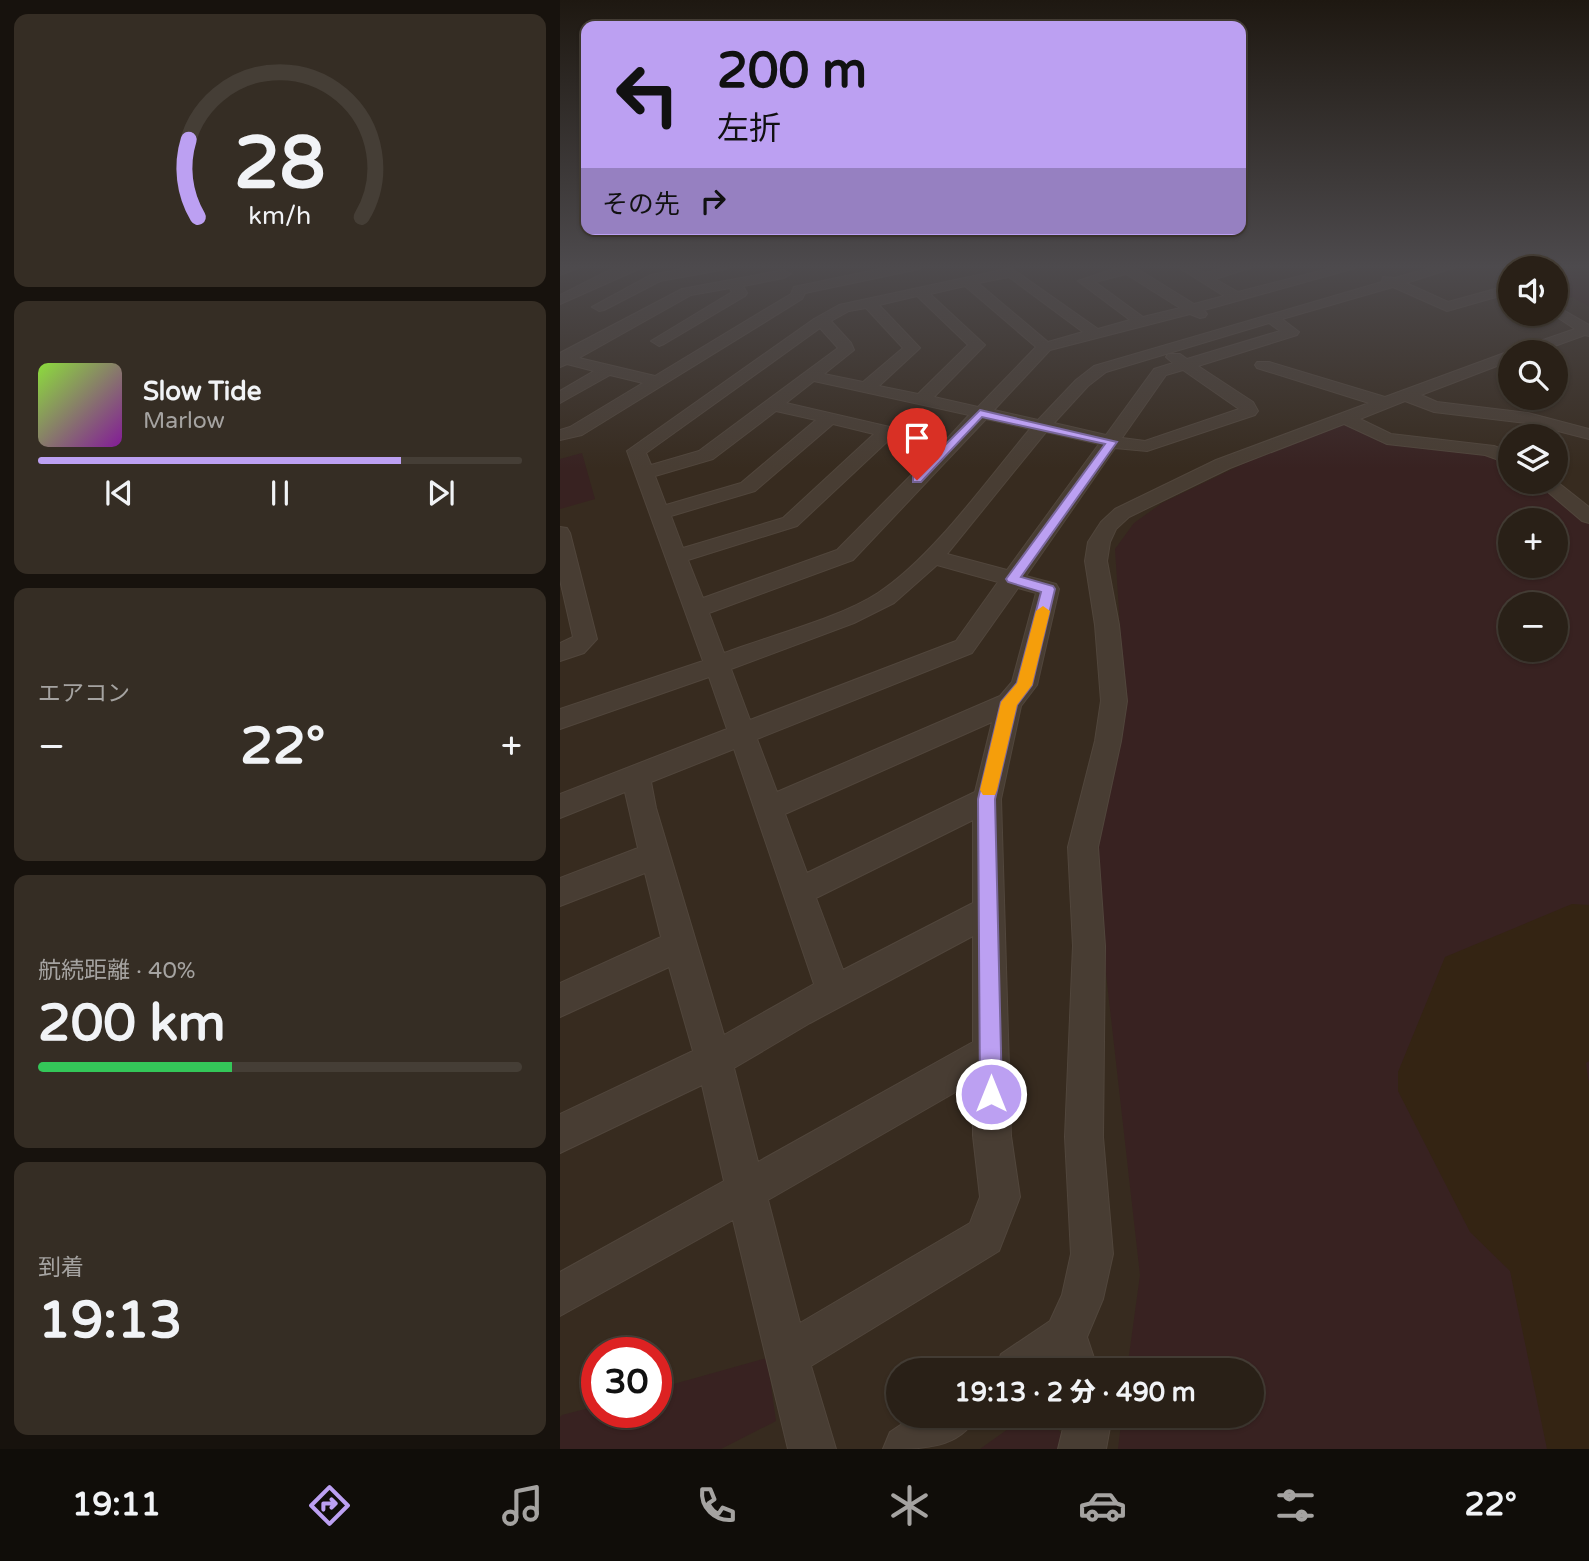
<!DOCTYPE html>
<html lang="ja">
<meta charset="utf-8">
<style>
:root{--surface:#292017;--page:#352d24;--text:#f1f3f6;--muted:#a5a3a1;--line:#453e36;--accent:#bca0f2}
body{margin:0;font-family:"Varela Round","Noto Sans JP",sans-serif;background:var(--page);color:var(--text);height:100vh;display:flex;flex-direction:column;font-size:26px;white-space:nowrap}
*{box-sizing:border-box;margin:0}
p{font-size:23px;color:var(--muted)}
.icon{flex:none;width:38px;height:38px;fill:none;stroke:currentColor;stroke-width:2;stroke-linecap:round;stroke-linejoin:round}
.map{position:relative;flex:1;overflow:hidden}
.panel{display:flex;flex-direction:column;gap:14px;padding:14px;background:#17120d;width:560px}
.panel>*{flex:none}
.guide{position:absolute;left:21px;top:21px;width:665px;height:214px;border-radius:14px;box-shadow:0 2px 5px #0004,0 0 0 2px var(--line);background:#bca0f2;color:#111;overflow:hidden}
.tools{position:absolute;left:938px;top:256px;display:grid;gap:14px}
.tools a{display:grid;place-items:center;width:70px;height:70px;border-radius:50%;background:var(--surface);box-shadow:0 2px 5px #0004,0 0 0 2px var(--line);font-size:35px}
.speed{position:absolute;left:21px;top:1337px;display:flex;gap:14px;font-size:35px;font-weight:700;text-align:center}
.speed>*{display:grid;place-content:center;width:91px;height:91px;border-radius:50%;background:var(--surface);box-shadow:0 2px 5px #0004,0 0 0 2px var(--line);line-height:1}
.speed .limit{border:10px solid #d22;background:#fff;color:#111}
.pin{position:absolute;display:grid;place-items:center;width:60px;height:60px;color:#fff;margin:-72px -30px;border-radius:50% 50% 50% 0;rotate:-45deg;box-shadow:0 0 7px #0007}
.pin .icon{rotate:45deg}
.me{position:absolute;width:77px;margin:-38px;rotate:0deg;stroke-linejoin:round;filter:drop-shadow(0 0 5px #0008)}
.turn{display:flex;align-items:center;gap:24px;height:147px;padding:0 21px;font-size:32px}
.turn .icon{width:91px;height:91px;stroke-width:2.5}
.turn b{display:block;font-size:49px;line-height:60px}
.then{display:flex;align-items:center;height:66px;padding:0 21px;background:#0003;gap:14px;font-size:26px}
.big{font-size:52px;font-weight:800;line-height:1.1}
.panel .tile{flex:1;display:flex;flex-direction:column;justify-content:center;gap:10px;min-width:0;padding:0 24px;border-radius:14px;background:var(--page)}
.panel .dial{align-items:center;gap:0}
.dial svg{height:182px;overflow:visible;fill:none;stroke:var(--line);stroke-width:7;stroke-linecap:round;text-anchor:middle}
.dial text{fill:var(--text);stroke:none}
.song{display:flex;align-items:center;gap:21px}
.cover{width:84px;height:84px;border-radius:10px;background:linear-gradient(135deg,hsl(90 70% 55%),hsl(290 70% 35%))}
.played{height:7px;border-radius:4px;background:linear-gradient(90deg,var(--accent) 75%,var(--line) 75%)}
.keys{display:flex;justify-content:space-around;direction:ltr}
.heat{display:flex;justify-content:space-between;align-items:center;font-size:38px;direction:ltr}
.charge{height:10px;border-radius:5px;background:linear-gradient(90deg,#34c759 40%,var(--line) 0)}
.trip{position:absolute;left:326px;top:1358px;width:378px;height:70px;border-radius:35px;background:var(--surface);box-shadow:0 2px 5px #0004,0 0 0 2px var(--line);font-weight:800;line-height:70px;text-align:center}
.tabs{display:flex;height:112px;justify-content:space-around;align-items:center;background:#100d09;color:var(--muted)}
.tabs .icon{width:49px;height:49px}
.tabs .active{color:var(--accent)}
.tabs b{font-size:32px;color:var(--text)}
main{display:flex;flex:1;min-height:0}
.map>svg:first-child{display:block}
.green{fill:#382221;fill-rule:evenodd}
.water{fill:#342413}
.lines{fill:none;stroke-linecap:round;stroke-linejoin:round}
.minor-casing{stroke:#51463c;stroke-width:2}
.minor{fill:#483d33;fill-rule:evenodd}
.route{fill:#bca0f2;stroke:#7a689d;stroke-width:2}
.slow{fill:#f59e0b}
</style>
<main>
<section class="panel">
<div class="tile dial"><svg viewBox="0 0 100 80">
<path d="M14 69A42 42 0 1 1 86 69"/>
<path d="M14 69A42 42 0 0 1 10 35" stroke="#bca0f2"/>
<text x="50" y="56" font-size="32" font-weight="700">28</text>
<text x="50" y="72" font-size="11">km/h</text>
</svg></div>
<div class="tile">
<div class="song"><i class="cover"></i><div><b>Slow Tide</b><p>Marlow</p></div></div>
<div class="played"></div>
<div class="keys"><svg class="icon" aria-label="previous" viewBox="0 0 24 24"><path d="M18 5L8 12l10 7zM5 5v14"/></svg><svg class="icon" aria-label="pause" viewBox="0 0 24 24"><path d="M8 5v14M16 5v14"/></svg><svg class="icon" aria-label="next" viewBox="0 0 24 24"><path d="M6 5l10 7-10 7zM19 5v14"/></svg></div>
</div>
<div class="tile"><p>エアコン</p>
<div class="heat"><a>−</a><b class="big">22°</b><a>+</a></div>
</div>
<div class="tile"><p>航続距離 · 40%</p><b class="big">200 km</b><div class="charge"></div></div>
<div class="tile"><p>到着</p><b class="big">19:13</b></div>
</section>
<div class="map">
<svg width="1029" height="1449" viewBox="0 0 1029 1449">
<rect width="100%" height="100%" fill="#372b1f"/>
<g class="green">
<path d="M949 265H1029V306L996 289V268H954Z"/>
<path d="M797 419 830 438 930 448 950 455V481H991L1029 510V1449H558L562 1416H691V1370H567L580 1275 543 947 538 843 565 703 555 549 574 523 602 503 687 462ZM950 520H996V565H950ZM950 604H996V649H950Z"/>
<path d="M22 453 35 499 0 509V459Z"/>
<path d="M207 1358 216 1421 161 1449H0V1417L2 1415 37 1406V1412H96V1389Z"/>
<path d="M466 1416H486L509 1442V1449H420Z"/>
</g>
<path class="water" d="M1012 904 1029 905V1061L1026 1063 1029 1085V1449H987L950 1271 910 1232 838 1091V1072L885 957Z"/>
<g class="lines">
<defs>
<g id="minor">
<path d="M19 265 18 268 0 275V266Z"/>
<path d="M82 265 81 268 0 304V295L58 266Z"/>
<path d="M144 265H172L166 269 100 281 44 310 39 311 32 307 91 275Z"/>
<path d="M339 265H365L359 269 245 293 242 299 22 435 0 440V430L10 427 83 383 50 375 0 403V391L34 371 7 364 0 367V353L122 289 224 270 231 274 224 278 183 286 187 293 185 296 104 344 99 346 91 341 172 292 170 288 131 295 19 358 95 376 231 294 234 287Z"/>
<path d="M556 265H571L634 304 664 296 615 265H631L645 273 677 265H699L655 279 678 292 784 265H806L644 310 647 314 645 317 640 318 630 314 490 350 434 410 478 420 516 380 534 366 822 282 823 277 835 278 881 265H902L846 283 888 302 950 285V293L887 311 833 287 722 319 739 332 737 335 638 366 693 402 698 411 695 415 587 451 555 448 466 576 496 584 499 589 477 685 461 706 441 799 451 1136 460 1197 439 1251 251 1366 276 1449H228L173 1220 0 1316V1272L164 1181 142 1085 0 1153V1114L133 1051 109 967 0 1017V983L101 937 85 873 0 906V878L78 848 65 792 0 818V794L167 729 149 677 0 729V709L143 661 67 451 254 319 279 305 451 268 538 329 570 320 518 281 557 268ZM566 274 620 308 583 317 535 282ZM449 277 523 332 488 342 418 283ZM405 286 476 347 418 407 374 397 425 345 370 294ZM357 296 408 345 358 394 319 386 360 348 319 305ZM306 308 343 348 303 382 264 374 294 350 291 343 271 321 289 311ZM709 323 720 331 627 359 620 354H608L606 357 613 363 594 369 546 435 494 423 528 386 546 372ZM260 328 278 348 139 451 91 465 86 453ZM623 370 679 409 585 441 562 438 606 375ZM254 381 409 415 386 440 226 403ZM216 411 256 420 181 483 106 505 95 476 153 459ZM426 419 470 429C428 479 372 558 318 593 280 618 209 636 164 653L149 613 293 560ZM273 424 314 434 223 518 123 548 111 516 195 491ZM486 432 539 444 447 570 387 554ZM331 438 377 449 277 550 143 598 128 560 237 526ZM377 565 438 582 396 641 190 720 171 669 294 623 334 603ZM458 588 476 593 452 682 440 696 217 792 197 739 412 653ZM432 722 415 792 247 873 225 814ZM174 749 254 984 164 1035 96 808 91 782ZM413 820V903L283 970 256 898ZM413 936V1042L198 1162 174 1068 250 1023ZM413 1082V1136L420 1197 410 1223 240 1323 208 1200Z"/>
<path d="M996 306 1029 325V336L1025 335 978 352H954L957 349 1015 329 991 313H996Z"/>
<path d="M950 351V361L861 395 877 402 968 413 1029 429V439L967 423 874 412 845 401 800 419 831 434 934 446 950 452V464L925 455 827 444 784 424 670 468 569 517 556 529 550 542 547 561 559 625 567 701 561 741 538 847 545 946 543 1137 553 1254 543 1299 527 1337 538 1370H435L441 1354 490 1321 502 1295 511 1254 505 1137 513 946 508 847 535 741 541 701 535 625 525 561 528 542 541 522 555 509 656 460 809 403 697 368 695 365 697 362H709L825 397Z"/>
<path d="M975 481H996L1029 507V523L1022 521Z"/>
<path d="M0 527 7 528 10 533 37 639 24 653 0 661V643L13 637 0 580Z"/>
<path d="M354 1416H417C399 1449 363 1449 323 1449L330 1432Z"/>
<path d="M506 1416H552L546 1449H498Z"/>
</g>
</defs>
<use href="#minor" class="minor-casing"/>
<use href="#minor" class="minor"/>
</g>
<linearGradient id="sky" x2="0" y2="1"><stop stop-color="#1e1811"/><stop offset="0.57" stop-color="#4d4a4d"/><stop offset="1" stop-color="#4d4a4d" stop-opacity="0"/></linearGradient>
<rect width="1029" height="468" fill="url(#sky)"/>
<path class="route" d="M420 410 557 442 461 577 493 586 495 589 472 685 457 705 435 799 442 1094 439 1102 431 1105 423 1102 420 1094 418 799 441 702 457 683 481 592 448 582 446 579 545 444 422 417 361 482H353V477Z"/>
<path class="slow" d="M483 606 490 611 472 685 457 705 437 790 435 795H423L420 790 441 702 457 683 476 611Z"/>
</svg>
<div class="tools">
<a><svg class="icon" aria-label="sound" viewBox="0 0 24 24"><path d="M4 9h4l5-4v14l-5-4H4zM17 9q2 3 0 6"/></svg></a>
<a><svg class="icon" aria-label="search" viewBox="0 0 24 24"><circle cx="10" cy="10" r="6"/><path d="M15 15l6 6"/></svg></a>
<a><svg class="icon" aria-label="layers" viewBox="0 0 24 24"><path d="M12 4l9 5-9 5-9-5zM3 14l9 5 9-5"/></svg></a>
<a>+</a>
<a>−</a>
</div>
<div class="speed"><div class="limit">30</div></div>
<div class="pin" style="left:357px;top:480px;background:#d93025"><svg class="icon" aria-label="arrive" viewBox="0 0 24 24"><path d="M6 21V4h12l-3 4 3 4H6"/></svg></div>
<svg class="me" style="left:431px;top:1094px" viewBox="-20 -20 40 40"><circle r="17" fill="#bca0f2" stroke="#fff" stroke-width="3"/><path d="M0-11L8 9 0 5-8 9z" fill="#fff"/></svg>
<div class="trip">19:13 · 2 分 · 490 m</div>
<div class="guide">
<div class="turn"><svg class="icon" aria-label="left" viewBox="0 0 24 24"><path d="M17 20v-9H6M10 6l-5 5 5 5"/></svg><div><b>200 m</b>左折</div></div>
<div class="then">その先<svg class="icon" aria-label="right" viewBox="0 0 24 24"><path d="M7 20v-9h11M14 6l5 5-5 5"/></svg></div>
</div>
</div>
</main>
<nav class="tabs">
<b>19:11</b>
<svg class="icon active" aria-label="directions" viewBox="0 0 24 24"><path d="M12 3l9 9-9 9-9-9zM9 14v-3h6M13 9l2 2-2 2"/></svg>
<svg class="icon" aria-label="music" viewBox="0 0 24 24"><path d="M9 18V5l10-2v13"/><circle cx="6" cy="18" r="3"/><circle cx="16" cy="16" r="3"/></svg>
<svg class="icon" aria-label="phone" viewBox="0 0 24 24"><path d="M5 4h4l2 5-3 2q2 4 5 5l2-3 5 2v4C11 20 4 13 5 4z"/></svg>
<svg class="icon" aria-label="climate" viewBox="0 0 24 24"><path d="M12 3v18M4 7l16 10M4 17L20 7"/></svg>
<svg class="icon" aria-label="car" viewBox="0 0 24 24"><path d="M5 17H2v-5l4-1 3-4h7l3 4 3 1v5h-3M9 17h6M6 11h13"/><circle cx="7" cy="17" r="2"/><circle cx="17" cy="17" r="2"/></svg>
<svg class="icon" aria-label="filters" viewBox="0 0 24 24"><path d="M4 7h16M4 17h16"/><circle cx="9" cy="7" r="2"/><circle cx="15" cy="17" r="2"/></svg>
<b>22°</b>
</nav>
